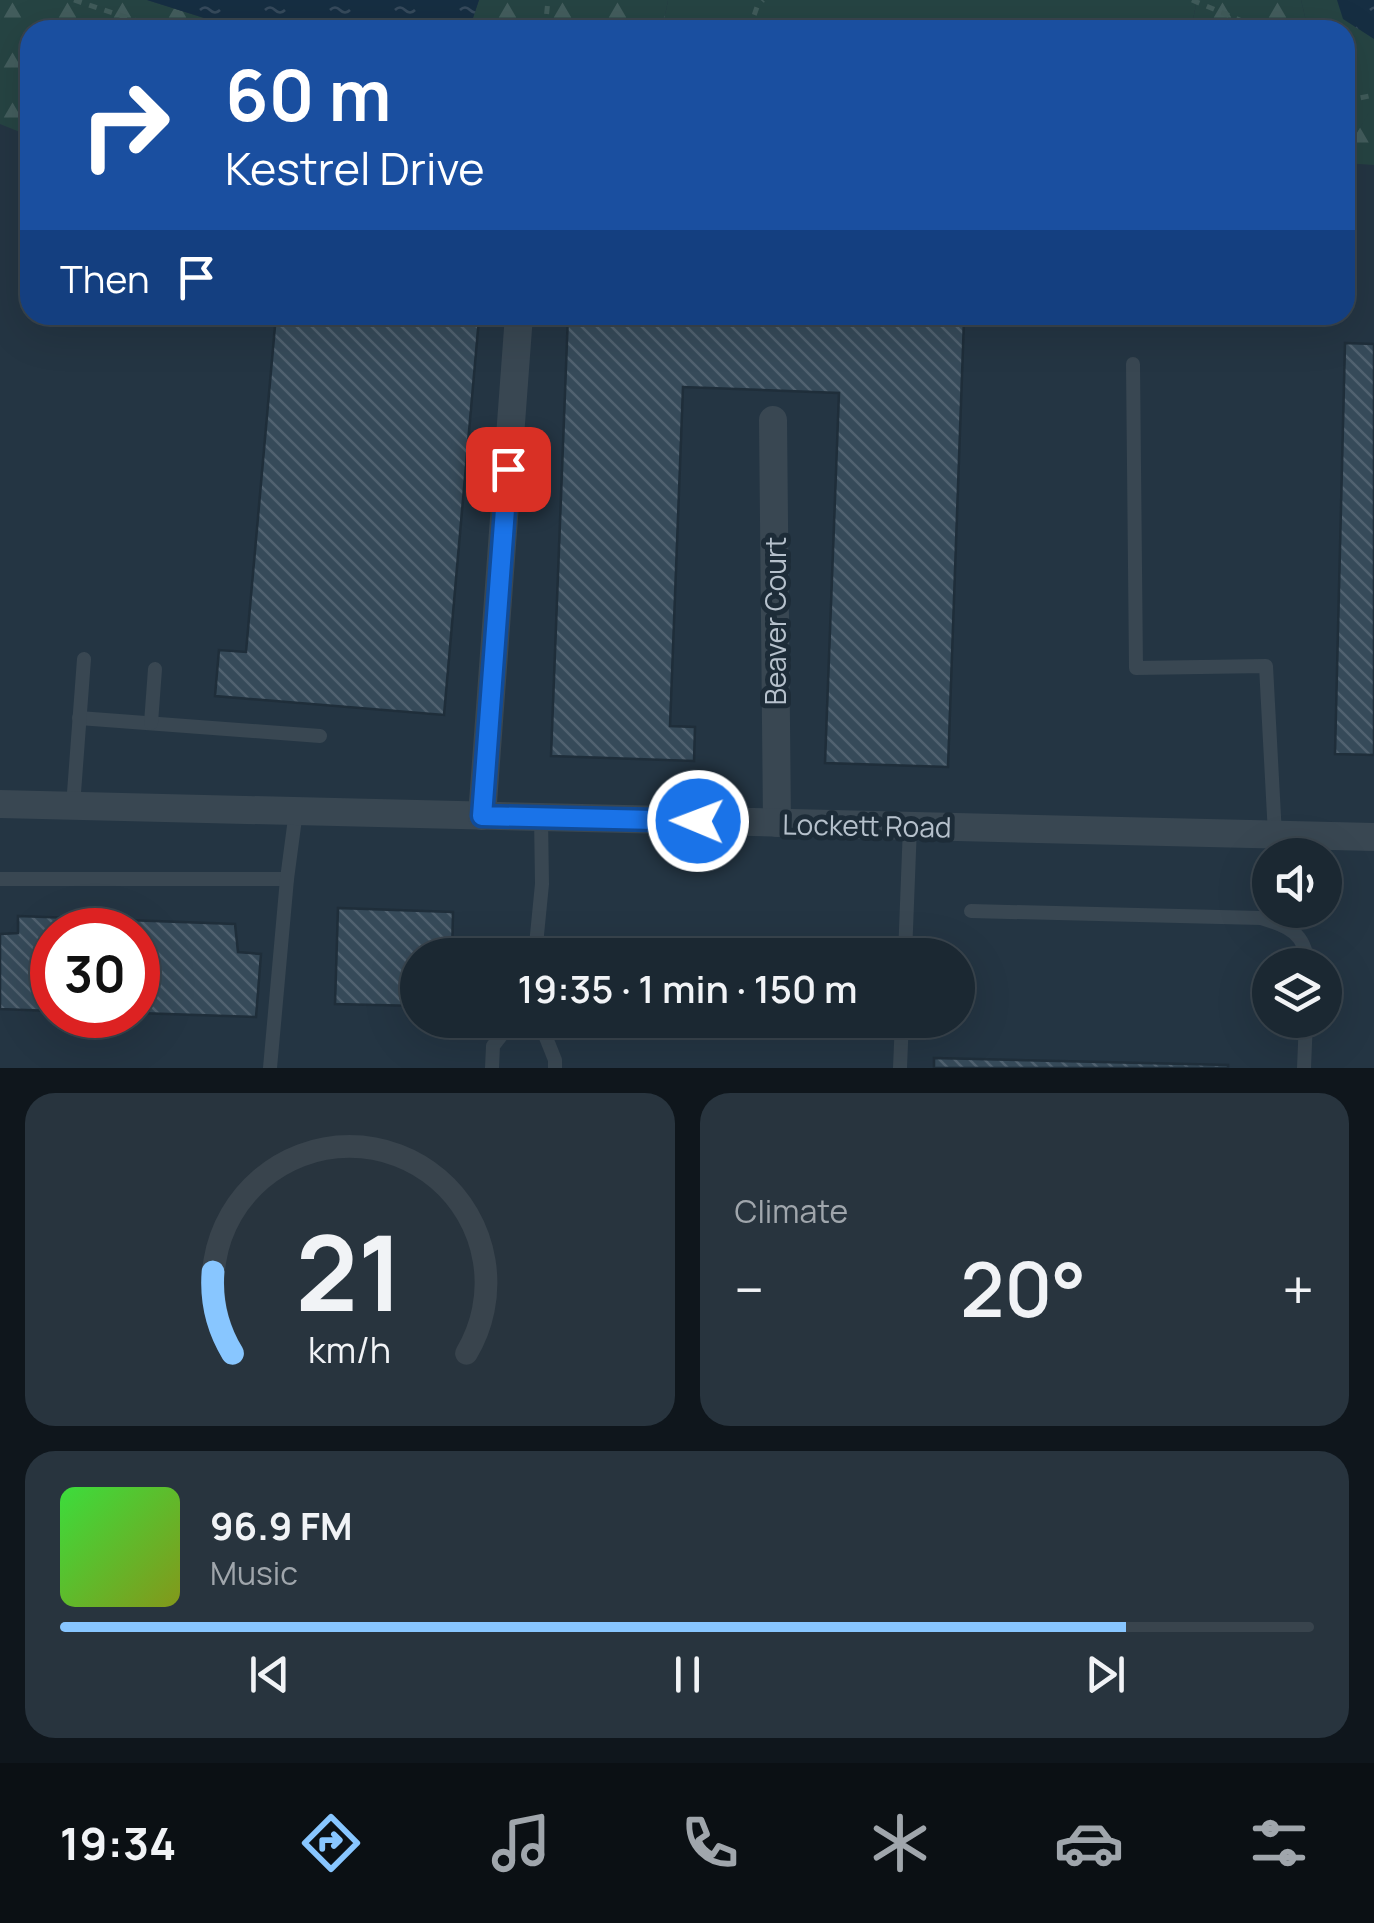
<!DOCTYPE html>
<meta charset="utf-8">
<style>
:root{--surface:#1b2832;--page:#28343e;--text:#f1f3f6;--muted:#a0a6ac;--line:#39444d;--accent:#88c6ff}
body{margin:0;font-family:Manrope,sans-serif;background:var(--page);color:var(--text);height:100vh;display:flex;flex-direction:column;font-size:38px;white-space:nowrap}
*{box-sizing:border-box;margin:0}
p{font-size:32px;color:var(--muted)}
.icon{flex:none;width:55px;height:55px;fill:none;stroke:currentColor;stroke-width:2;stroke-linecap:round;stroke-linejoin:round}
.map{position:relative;height:1068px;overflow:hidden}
.panel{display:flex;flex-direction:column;gap:25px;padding:25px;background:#0f161c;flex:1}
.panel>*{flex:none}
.top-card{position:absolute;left:20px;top:20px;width:1335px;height:305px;border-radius:30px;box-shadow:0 10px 40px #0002,0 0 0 2px var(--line);background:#1a4fa0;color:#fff;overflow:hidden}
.controls{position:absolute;left:1252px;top:838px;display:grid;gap:20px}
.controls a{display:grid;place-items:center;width:90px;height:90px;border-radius:50%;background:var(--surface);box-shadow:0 10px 40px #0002,0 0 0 2px var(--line);font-size:50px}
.speed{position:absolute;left:30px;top:908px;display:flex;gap:20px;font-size:50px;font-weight:700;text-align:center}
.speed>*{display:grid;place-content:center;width:130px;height:130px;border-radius:50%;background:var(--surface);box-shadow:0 10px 40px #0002,0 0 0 2px var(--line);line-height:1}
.speed .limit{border:15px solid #d22;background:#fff;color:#111}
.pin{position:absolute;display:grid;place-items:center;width:85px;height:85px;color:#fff;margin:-42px;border-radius:20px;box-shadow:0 5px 15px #0006}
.me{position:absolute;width:110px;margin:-55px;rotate:271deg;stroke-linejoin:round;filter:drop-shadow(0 0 8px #0008)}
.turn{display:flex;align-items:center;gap:35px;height:210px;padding:0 40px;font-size:45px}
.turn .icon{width:130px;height:130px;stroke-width:2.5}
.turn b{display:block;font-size:70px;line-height:85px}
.then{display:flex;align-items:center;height:95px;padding:0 40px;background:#0003;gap:20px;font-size:38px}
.big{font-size:75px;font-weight:600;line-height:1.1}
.panel .card{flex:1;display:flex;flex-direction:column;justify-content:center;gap:15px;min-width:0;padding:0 35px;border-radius:30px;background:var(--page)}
.panel .dial{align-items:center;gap:0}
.dial svg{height:260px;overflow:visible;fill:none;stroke:var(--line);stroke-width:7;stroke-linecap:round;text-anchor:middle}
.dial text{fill:var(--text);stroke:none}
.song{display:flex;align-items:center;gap:30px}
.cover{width:120px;height:120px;border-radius:15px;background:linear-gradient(135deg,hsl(120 70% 55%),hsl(70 70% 35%))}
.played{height:10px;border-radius:5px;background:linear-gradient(90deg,var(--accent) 85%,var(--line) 85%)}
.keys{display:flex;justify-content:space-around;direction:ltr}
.heat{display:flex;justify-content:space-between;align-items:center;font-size:55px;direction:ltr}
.panel .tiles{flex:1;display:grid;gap:25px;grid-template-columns:1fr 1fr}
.card:last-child{grid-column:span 2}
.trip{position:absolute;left:400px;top:938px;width:575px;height:100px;border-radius:50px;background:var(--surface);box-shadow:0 10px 40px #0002,0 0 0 2px var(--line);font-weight:600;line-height:100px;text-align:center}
.menu{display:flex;height:160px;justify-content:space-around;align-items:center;background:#0b1014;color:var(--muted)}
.menu .icon{width:70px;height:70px}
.menu .on{color:var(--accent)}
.menu b{font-size:45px;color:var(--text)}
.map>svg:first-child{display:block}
.grass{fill:#264443}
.forest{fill:url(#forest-firs)}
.water{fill:url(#water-ripples)}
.building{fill:url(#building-back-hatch);stroke:#1f2e3a;stroke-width:2.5}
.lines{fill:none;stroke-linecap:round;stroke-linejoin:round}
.path{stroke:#405b5a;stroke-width:5;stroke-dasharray:8 8;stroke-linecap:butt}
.service{stroke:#394752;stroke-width:14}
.minor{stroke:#394752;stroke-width:28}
.route-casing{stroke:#114b97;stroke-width:25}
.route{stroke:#1a73e8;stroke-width:18}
.labels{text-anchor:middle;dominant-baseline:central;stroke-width:10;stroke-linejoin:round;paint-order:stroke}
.street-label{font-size:28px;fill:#b6c1cc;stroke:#1d2c38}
</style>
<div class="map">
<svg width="1374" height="1068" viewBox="0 0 1374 1068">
<defs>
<pattern id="forest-firs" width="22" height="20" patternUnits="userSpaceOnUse" patternTransform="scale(2.5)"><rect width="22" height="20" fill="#264443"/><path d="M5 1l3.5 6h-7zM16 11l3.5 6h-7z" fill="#435d5d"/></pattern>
<pattern id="water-ripples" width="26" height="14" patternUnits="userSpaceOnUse" patternTransform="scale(2.5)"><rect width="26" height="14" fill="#162e42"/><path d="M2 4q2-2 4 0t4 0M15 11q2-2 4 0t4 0" fill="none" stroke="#364a5c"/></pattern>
<pattern id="building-back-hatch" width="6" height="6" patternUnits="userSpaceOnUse" patternTransform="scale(2.5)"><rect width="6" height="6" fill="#364a59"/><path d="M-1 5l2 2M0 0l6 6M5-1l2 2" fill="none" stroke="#516270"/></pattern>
</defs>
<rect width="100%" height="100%" fill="#243543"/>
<g class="grass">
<path d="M668 0H1197L1191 30H662Z"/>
<path d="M1301 0H1374V109L1371 110 1345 152V30H1308Z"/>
</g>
<g class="forest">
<path d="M0 0H147L242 30H30V136L0 124Z"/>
<path d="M479 0H668L662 30H469Z"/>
<path d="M1197 0H1301L1308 30H1191Z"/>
<path d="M1371 109H1374V165L1345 163V152Z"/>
</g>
<g class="water">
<path d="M147 0H479L469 30H242Z"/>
<path d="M1337 0H1374V39L1343 19Z"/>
</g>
<g class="building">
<path d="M276 315H440L479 318 444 715 215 696 219 650 246 652Z"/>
<path d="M568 315H859L964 319 948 767 825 763 839 393 683 387 670 726 695 727 694 761 551 756Z"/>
<path d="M1345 343 1374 344V755L1335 754Z"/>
<path d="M338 908 453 912 452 955H418V1006L335 1004Z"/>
<path d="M18 916 235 924 238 952 261 954 256 1017 138 1013V930H52V1011L0 1009V934L18 933Z"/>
<path d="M934 1058 1228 1065V1068H934Z"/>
</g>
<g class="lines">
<g class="path">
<path d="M74 0 164 30"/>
<path d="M1192 0 1242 21 1250 30"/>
<path d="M545 30 548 0"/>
<path d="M749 30 757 7 763 0"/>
<path d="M1345 101 1374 95"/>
</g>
<g class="service">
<path d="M1133 364 1136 668 1266 666 1275 835"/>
<path d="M79 718 320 736"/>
<path d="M151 723 155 669"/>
<path d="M73 806 84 659"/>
<path d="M0 879H287"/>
<path d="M971 911 1261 918C1289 927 1305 932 1308 965"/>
<path d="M535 955 542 884 541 817"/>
<path d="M905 955 910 826"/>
<path d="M539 1020 555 1060V1068"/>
<path d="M270 1068 287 879 296 811"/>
<path d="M492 1068 493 1046 513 1020"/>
<path d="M900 1068 902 1020"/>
<path d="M1304 1068 1306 1020"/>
</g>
<g class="minor">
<path d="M773 420 777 823"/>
<path d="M0 804 1374 837"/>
<path d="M482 816 519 315"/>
</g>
</g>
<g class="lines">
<defs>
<path id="route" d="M508 469 482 816 698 821"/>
</defs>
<use href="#route" class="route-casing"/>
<use href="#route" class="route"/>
</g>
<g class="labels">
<g class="street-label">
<text transform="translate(775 621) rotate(-90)">Beaver Court</text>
<text transform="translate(867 825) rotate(1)">Lockett Road</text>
</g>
</g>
</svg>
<div class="controls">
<a><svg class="icon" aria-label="sound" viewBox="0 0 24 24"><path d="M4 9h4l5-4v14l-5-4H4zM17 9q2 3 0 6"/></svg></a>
<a><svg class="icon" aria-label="layers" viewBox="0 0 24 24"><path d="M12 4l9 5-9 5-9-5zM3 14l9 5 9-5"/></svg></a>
</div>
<div class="speed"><div class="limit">30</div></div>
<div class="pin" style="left:508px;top:469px;background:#d93025"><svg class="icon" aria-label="arrive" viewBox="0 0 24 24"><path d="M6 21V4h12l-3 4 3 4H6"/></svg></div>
<svg class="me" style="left:698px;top:821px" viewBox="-20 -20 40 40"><circle r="17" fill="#1a73e8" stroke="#fff" stroke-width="3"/><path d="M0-11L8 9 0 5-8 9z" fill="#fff"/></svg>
<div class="trip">19:35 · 1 min · 150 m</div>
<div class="top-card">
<div class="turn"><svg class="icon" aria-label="right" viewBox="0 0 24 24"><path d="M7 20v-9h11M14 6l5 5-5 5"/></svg><div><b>60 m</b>Kestrel Drive</div></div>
<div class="then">Then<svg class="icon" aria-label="arrive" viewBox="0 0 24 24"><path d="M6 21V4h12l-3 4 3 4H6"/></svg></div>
</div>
</div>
<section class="panel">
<div class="tiles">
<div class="card dial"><svg viewBox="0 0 100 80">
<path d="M14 69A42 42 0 1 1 86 69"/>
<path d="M14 69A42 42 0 0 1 8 44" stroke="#88c6ff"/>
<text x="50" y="56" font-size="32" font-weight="700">21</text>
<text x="50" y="72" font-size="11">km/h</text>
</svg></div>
<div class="card"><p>Climate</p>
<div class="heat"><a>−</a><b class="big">20°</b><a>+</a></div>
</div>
<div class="card">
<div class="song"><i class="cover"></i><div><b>96.9 FM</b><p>Music</p></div></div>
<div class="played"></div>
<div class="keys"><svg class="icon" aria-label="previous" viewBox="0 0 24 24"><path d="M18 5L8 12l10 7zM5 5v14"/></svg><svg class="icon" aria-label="pause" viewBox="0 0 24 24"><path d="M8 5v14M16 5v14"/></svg><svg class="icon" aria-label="next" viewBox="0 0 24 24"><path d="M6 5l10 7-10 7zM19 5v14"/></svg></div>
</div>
</div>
</section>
<nav class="menu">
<b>19:34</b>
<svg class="icon on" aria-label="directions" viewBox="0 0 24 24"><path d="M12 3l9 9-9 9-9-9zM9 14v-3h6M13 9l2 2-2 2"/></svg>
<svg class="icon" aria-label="music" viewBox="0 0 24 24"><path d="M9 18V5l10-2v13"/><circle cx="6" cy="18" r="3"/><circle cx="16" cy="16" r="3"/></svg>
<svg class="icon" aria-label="phone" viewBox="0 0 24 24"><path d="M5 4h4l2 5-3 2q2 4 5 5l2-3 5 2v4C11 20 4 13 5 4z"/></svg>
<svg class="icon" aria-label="climate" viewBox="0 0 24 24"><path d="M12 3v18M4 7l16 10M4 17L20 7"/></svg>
<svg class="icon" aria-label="car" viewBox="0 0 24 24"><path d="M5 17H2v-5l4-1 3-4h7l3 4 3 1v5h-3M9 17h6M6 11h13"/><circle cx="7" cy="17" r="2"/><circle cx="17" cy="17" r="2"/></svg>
<svg class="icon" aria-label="filters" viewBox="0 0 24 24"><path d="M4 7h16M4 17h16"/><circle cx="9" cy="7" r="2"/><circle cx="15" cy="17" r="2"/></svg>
</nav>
